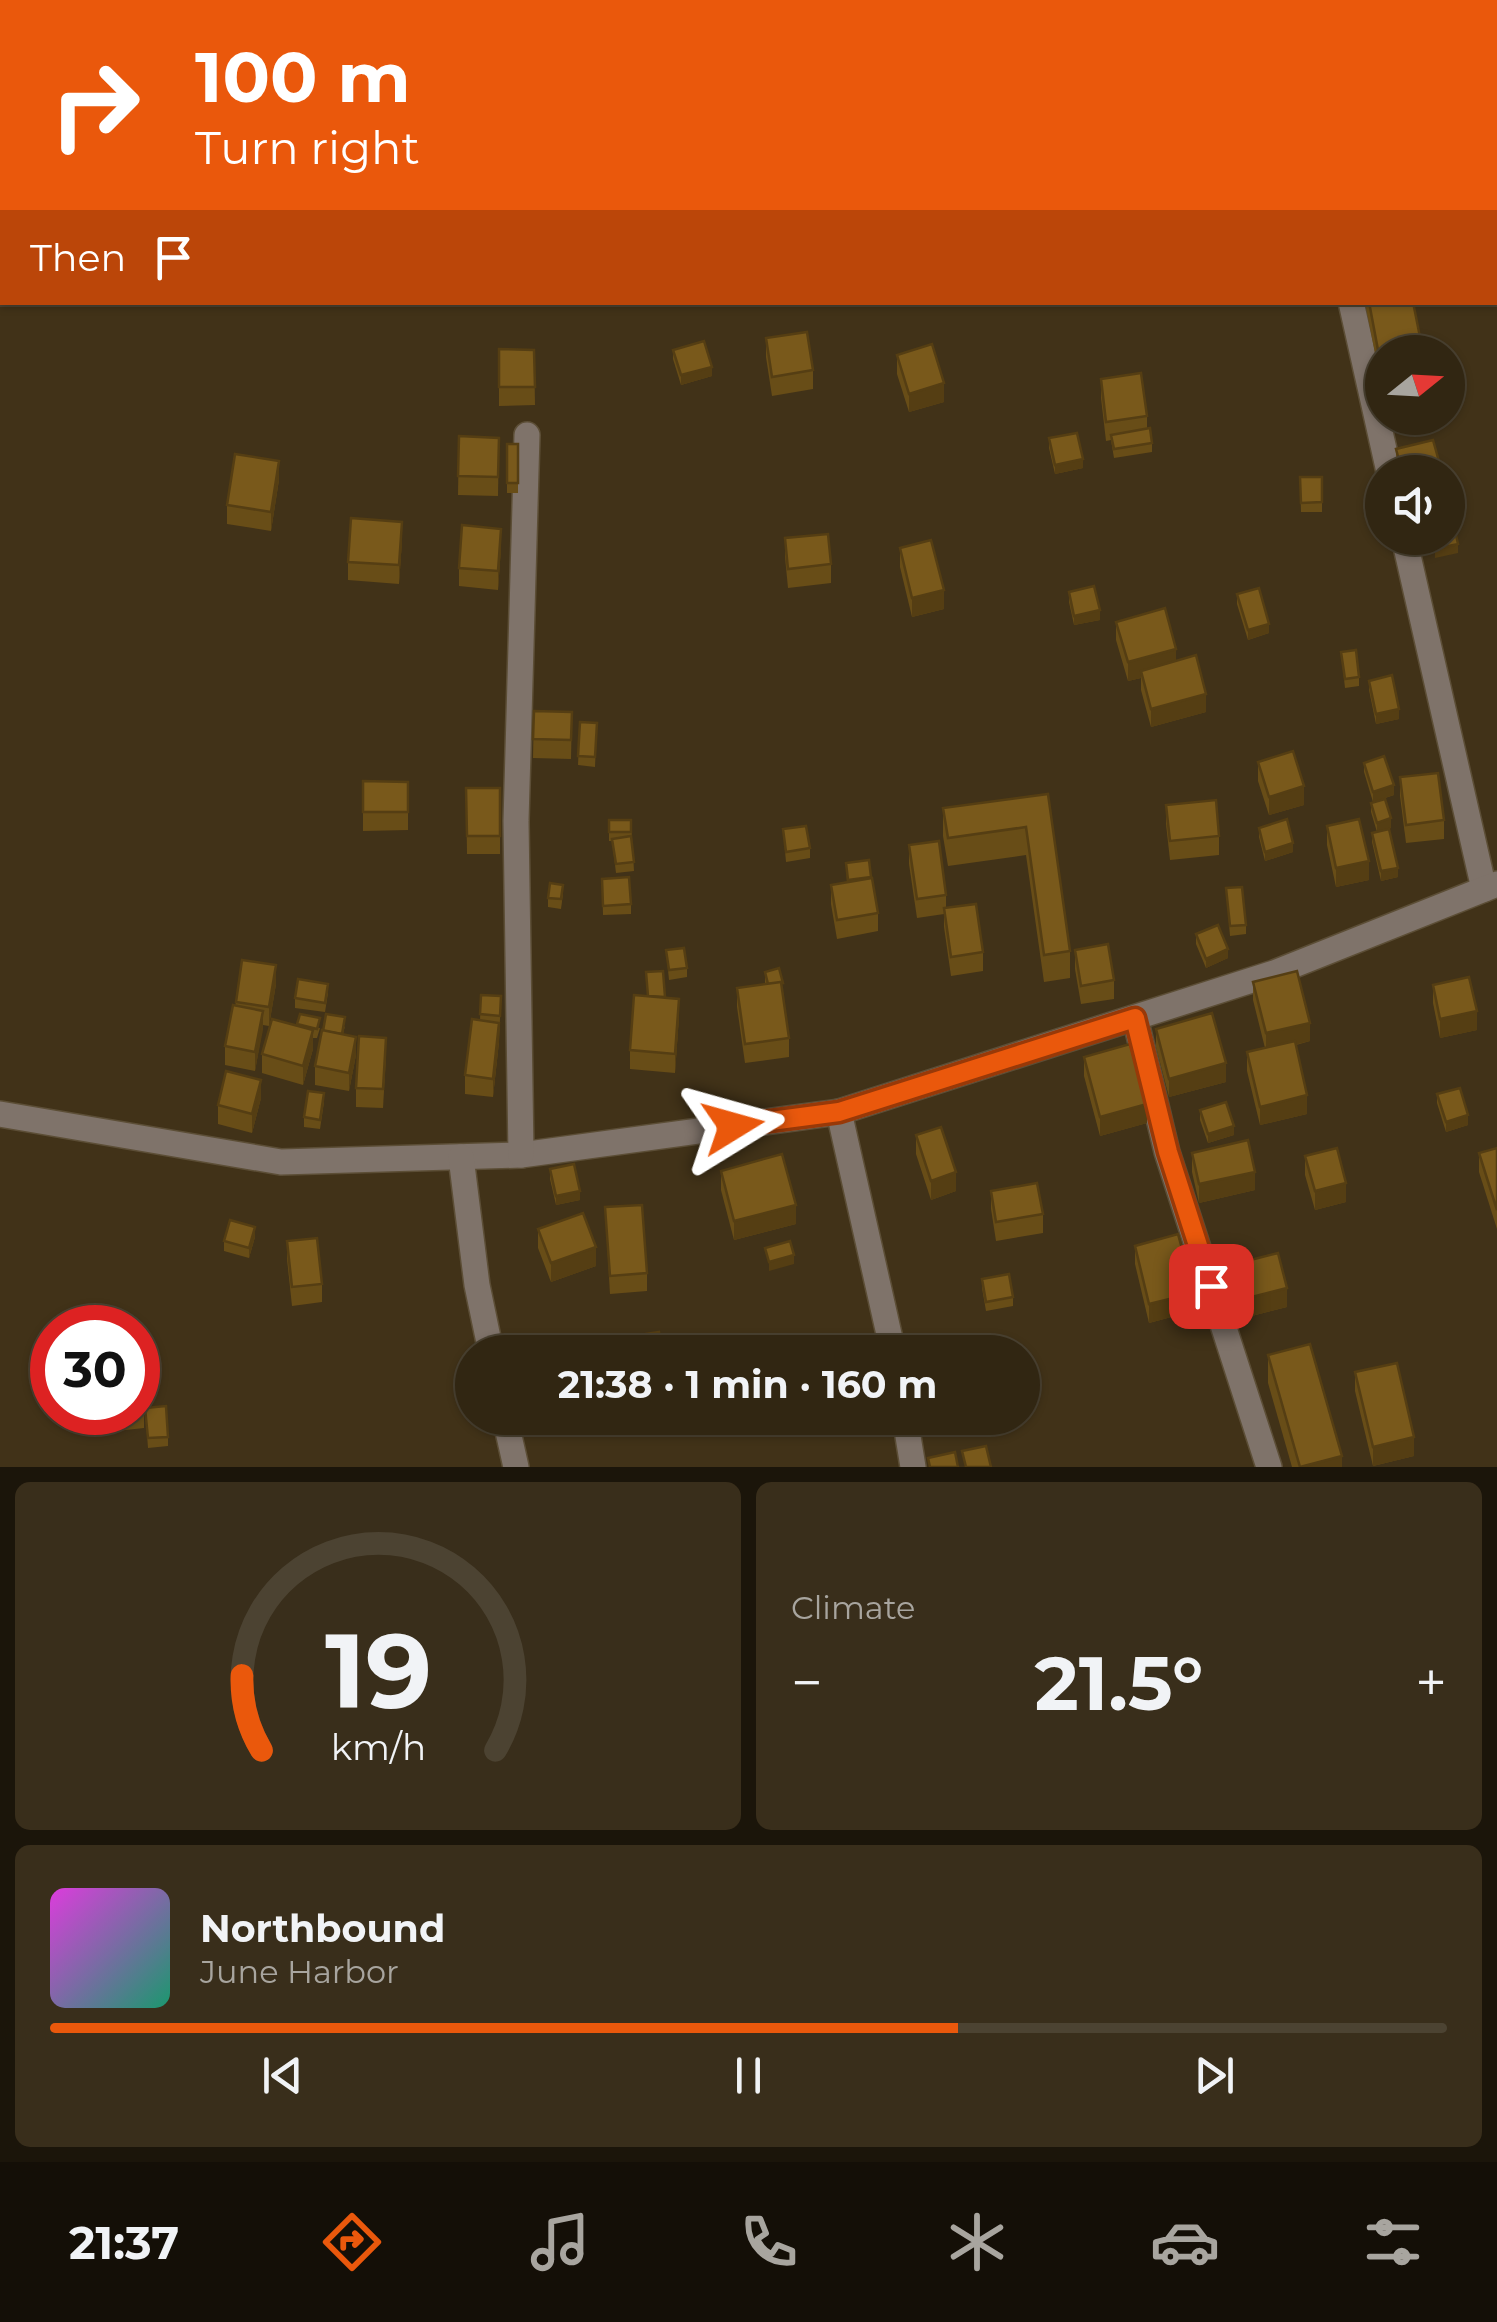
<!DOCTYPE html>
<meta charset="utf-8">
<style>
:root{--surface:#312612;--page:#392e1b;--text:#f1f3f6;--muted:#a8a59f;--line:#4c4332;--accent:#ea580c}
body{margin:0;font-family:Montserrat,sans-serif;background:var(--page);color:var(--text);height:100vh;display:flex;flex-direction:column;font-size:38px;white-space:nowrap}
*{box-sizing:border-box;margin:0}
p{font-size:32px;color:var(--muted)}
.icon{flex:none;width:55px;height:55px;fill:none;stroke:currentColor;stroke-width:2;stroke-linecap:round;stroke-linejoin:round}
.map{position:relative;height:1467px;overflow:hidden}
.sheet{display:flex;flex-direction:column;gap:15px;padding:15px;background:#1b150a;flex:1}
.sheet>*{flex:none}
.banner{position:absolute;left:0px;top:0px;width:1498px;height:305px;box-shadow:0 2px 8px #0004,0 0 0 2px var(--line);background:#ea580c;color:#fff;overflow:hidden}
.needle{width:65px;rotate:72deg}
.fabs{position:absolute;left:1365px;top:335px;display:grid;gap:20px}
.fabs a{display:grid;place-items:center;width:100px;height:100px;border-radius:50%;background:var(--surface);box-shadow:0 2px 8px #0004,0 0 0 2px var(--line);font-size:50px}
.speed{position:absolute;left:30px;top:1305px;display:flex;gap:20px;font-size:50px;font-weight:700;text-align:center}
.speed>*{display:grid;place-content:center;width:130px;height:130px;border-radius:50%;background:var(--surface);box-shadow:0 2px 8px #0004,0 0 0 2px var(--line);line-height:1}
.speed .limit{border:15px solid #d22;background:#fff;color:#111}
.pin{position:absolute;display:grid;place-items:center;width:85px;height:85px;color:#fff;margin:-42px;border-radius:20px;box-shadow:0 5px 15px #0006}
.me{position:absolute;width:110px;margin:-55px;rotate:82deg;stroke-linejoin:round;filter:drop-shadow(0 0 8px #0008)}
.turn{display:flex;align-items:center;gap:35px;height:210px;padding:0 30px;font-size:45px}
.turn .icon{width:130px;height:130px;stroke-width:2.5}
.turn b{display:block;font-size:70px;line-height:85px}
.then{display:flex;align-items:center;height:95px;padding:0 30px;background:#0003;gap:20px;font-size:38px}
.big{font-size:75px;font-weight:700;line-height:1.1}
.sheet .tile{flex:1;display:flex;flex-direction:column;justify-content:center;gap:15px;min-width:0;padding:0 35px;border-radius:15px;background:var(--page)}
.sheet .dial{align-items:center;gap:0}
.dial svg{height:260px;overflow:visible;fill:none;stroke:var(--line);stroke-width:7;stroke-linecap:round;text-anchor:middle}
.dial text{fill:var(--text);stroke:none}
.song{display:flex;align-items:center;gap:30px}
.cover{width:120px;height:120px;border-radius:15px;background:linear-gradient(135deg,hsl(300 70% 55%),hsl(160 70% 35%))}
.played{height:10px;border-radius:5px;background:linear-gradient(90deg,var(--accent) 65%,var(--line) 65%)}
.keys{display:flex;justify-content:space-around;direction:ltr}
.heat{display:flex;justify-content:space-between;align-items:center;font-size:55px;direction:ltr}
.sheet .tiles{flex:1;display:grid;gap:15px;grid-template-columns:1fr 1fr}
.tile:last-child{grid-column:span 2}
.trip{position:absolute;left:455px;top:1335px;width:585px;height:100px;border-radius:50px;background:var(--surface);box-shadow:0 2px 8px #0004,0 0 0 2px var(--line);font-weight:700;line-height:100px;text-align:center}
.dock{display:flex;height:160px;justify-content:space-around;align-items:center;background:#140f07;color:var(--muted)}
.dock .icon{width:70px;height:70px}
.dock .selected{color:var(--accent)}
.dock b{font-size:45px;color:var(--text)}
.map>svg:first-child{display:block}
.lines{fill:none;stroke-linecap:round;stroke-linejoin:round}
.minor-casing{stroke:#5c4e36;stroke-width:28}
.minor{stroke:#7f736a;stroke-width:25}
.wall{fill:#684d17}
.shaded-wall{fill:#553e13}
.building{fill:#79591b;stroke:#553e13;stroke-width:2.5}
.route-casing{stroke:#983908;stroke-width:25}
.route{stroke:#ea580c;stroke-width:18}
</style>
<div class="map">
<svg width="1497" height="1467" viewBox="0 0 1497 1467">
<rect width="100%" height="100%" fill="#413218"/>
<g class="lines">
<defs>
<g id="minor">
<path d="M1292 0 1293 2"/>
<path d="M1351 302 1389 472"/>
<path d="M1404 538 1484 889"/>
<path d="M1135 1018 1167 1152 1269 1467"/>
<path d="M839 1112 893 1352"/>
<path d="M0 1114 281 1162 521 1155 839 1112 1274 973 1497 884"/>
<path d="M521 1155 516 821 527 435"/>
<path d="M461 1157 477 1285 491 1352"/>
<path d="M505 1418 516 1467"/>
<path d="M905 1418 913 1467"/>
</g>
</defs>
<use href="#minor" class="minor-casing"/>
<use href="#minor" class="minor"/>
</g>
<g class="wall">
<path d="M1141 0H1175V1L1141 2Z"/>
<path d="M1365 302H1413L1421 342V352H1382V368L1378 369Z"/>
<path d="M766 338 813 370V389L772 396 766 357Z"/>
<path d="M499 349 534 350 535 405 499 406Z"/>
<path d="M673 350 712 376 681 385 673 359Z"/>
<path d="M897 355 944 402 909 412 897 374Z"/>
<path d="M1101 379 1147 416V429L1152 443V452L1114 458 1111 440 1106 441 1101 398Z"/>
<path d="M459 436 499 438 498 496 458 495Z"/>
<path d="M1049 438 1083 468 1055 474 1049 448Z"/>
<rect x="507" y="444" width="11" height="49"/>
<path d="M1396 449 1442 472H1397Z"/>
<path d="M1300 477H1322V512H1301Z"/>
<path d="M279 480 271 531 227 524V505Z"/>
<path d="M785 538 831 564V583L788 588 785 557Z"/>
<path d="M402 541 399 584 348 580V562Z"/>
<path d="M501 548 498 590 459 586V568Z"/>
<path d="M900 548 944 609 912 617 900 567Z"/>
<path d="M1069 592 1100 620 1074 625 1069 602Z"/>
<path d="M1237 594 1269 633 1248 640 1237 604Z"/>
<path d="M1116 622 1176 661 1206 712 1151 727 1141 690V678L1128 681 1116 640Z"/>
<path d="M1341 652 1359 677V686L1345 688Z"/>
<path d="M1369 681 1399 719 1376 724 1369 690Z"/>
<path d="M534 711 572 712 571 759 533 758Z"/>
<path d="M580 722 597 723 595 767 578 765Z"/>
<path d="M1258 762 1304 805 1269 815 1258 781Z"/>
<path d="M1364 763 1394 795 1373 802 1364 772Z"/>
<path d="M1400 777 1444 820V839L1406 843 1400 796Z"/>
<path d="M363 781 408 782V830L363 831Z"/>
<path d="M466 788H500V854H467Z"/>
<path d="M1048 794 1070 951V978L1044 982 1026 855 948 866 943 836V808Z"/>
<path d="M1371 803 1391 828 1385 830 1398 877 1381 881 1372 842V833L1377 832 1371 812Z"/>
<path d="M1166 805 1219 836V855L1170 860 1166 824Z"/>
<path d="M609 820H631L634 871 616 873 612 841H609Z"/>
<path d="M1327 826 1369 880 1336 887 1327 845Z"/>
<path d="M1259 828 1293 852 1265 861 1259 837Z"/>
<path d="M783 829 810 848V858L786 862Z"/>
<path d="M909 845 946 895V908L983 952V971L951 976 944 927V914L917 918 909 864Z"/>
<path d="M846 863 871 878 878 913V931L837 939 831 904V885L847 883Z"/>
<path d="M602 879 631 904V914L603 915Z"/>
<path d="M1226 888 1246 925V934L1230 936Z"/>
<path d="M563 894 561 909 548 907V898Z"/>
<path d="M1196 934 1228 958 1206 968 1196 944Z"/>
<path d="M666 950 687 968V977L669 980Z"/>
<path d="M1075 950 1114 980V999L1081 1004 1075 969Z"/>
<path d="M765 972 783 992 789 1038V1057L745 1063 737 1007V988L765 984Z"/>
<path d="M1253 982 1310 1041 1296 1045 1307 1114 1260 1125 1247 1071V1052L1265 1048 1253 1000Z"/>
<path d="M276 984 269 1026 263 1025 255 1071 225 1065V1046L236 1002Z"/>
<path d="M1433 985 1477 1030 1440 1038 1433 1003Z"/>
<path d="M328 993 325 1012 295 1008V998Z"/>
<path d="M481 995 501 996 499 1042 493 1097 465 1094V1075L480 1020Z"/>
<path d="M647 996 665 997 679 1017 675 1073 630 1069V1050Z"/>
<path d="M297 1026 320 1028 317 1038H313V1049L303 1085 262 1073V1054Z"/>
<path d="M345 1026 343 1034 356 1055 349 1091 315 1085V1066Z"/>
<path d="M1156 1029 1226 1082 1169 1097 1156 1047Z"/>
<path d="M386 1056 383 1108 356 1107V1088Z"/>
<path d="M1084 1057 1147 1123 1100 1136 1084 1076Z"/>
<path d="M1437 1094 1468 1125 1446 1132 1437 1103Z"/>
<path d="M261 1098 252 1133 218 1124V1105Z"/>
<path d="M324 1102 320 1129 304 1127V1117Z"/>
<path d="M1200 1110 1234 1135 1208 1143 1200 1120Z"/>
<path d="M916 1135 956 1191 931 1200 916 1154Z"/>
<path d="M1497 1148V1229L1479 1172V1153Z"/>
<path d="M1192 1153 1255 1190 1199 1203 1192 1172Z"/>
<path d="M1305 1156 1346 1202 1315 1210 1305 1175Z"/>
<path d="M550 1169 580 1200 556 1205 550 1179Z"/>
<path d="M721 1171 796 1224 734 1240 721 1190Z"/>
<path d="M991 1191 1043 1214V1233L996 1241 991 1209Z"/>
<path d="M605 1207 647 1273V1291L610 1294Z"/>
<path d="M538 1229 596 1266 551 1282 538 1248Z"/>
<path d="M255 1237 249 1258 224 1251V1241Z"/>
<path d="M287 1241 322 1284V1302L292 1306 287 1259Z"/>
<path d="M1135 1246 1194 1311 1149 1323 1135 1264Z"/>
<path d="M1231 1265 1287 1307 1240 1319 1231 1284Z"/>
<path d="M982 1279 1013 1297V1306L986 1311 982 1288Z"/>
<path d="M1268 1355 1342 1467H1292L1268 1383Z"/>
<path d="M138 1362 144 1409V1428L89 1434 86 1412H138Z"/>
<path d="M1355 1372 1414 1456 1373 1466 1355 1391Z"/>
<path d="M145 1408 168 1437V1446L148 1448Z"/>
</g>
<g class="shaded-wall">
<path d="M712 367V376L681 385V375Z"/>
<path d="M944 383V402L909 412V394Z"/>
<path d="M1083 459V468L1055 474V465Z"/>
<path d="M279 461V480L271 531V512Z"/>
<path d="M402 522V541L399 584V565Z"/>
<path d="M501 529V548L498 590V571Z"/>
<path d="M1458 544V553L1435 558V549Z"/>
<path d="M944 590V609L912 617V598Z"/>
<path d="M1100 610V620L1074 625V616Z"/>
<path d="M1269 624V633L1248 640V630Z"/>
<path d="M1176 649V668L1141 671V678L1128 681V662Z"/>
<path d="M1206 694V712L1151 727V709Z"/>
<path d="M1399 709V719L1376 724V714Z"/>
<path d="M1394 785V795L1373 802V792Z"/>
<path d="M1304 786V805L1269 815V797Z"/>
<path d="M1391 818V828L1377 832V823Z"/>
<path d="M1293 843V852L1265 861V852Z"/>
<path d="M1369 861V880L1336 887V868Z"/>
<path d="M1398 868V877L1381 881V871Z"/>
<path d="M1228 949V958L1206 968V959Z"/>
<path d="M276 965V984L269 1026V1007Z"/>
<path d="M679 999V1017L675 1073V1054Z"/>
<path d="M263 1011V1030L255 1071V1052Z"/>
<path d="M1477 1011V1030L1440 1038V1019Z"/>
<path d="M499 1023V1042L493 1097V1079Z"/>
<path d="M1310 1023V1041L1266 1052V1033Z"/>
<path d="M313 1030V1049L303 1085V1066Z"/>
<path d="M356 1037V1055L349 1091V1073Z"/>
<path d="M1226 1063V1082L1169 1097V1079Z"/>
<path d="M261 1080V1098L252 1133V1114Z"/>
<path d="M1307 1095V1114L1260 1125V1107Z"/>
<path d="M1147 1104V1123L1100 1136V1117Z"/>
<path d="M1468 1115V1125L1446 1132V1122Z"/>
<path d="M1234 1126V1135L1208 1143V1134Z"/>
<path d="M956 1172V1191L931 1200V1181Z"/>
<path d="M1255 1172V1190L1199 1203V1184Z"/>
<path d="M1346 1183V1202L1315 1210V1191Z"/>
<path d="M580 1191V1200L556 1205V1196Z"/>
<path d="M796 1205V1224L734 1240V1221Z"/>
<path d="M255 1227V1237L249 1258V1248Z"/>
<path d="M596 1247V1266L551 1282V1263Z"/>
<path d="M794 1255V1264L769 1271V1262Z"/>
<path d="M1287 1288V1307L1240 1319V1300Z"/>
<path d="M1194 1293V1311L1149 1323V1304Z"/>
<path d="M1414 1437V1456L1373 1466V1447Z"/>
<path d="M1342 1456V1467H1301Z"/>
</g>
<g class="building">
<path d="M1369 302H1413L1421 342 1378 350Z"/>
<path d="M807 332 813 370 772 377 766 338Z"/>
<path d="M704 341 712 367 681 375 673 350Z"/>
<path d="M932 344 944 383 909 394 897 355Z"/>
<path d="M499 349 534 350 535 387H499Z"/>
<path d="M1141 373 1147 416 1106 422 1101 379Z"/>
<path d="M1150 428 1152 443 1114 449 1111 435Z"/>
<path d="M1077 433 1083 459 1055 465 1049 438Z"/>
<path d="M459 436 499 438 498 477 458 476Z"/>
<path d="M1433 440 1442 472H1402L1396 449Z"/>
<rect x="507" y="444" width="11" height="39"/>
<path d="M235 454 279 461 271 512 227 505Z"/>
<path d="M1300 477H1322V502L1301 503Z"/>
<path d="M1451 512 1458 544 1435 549 1432 538H1448V513Z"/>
<path d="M351 518 402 522 399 565 348 562Z"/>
<path d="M462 525 501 529 498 571 459 568Z"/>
<path d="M828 534 831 564 788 569 785 538Z"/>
<path d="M931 540 944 590 912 598 900 548Z"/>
<path d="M1094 586 1100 610 1074 616 1069 592Z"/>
<path d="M1259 588 1269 624 1248 630 1237 594Z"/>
<path d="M1165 608 1176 649 1128 662 1116 622Z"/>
<path d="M1356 650 1359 677 1345 679 1341 652Z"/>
<path d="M1196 655 1206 694 1151 709 1141 671Z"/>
<path d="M1392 675 1399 709 1376 714 1369 681Z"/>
<path d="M534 711 572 712 571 740 533 739Z"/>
<path d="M580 722 597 723 595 757 578 756Z"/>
<path d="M1293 751 1304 786 1269 797 1258 762Z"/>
<path d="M1384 756 1394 785 1373 792 1364 763Z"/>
<path d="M1438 773 1444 820 1406 825 1400 777Z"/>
<path d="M363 781 408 782V812H363Z"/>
<path d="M466 788H500V836H467Z"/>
<path d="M1048 794 1070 951 1044 955 1026 827 948 838 943 808Z"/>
<path d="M1385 799 1391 818 1377 823 1371 803Z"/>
<path d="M1216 800 1219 836 1170 841 1166 805Z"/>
<path d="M1287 819 1293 843 1265 852 1259 828Z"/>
<path d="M1359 819 1369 861 1336 868 1327 826Z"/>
<rect x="609" y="820" width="22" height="12"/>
<path d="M806 826 810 848 786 852 783 829Z"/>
<path d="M1389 829 1398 868 1381 871 1372 833Z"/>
<path d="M631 836 634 862 616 864 612 839Z"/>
<path d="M939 841 946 895 917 899 909 845Z"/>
<path d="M869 860 871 877 848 880 846 863Z"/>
<path d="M629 877 631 904 603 906 602 879Z"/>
<path d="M872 878 878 913 837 920 831 885Z"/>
<path d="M550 883 563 885 561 899 548 898Z"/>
<path d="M1242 887 1246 925 1230 926 1226 888Z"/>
<path d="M976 904 983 952 951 957 944 908Z"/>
<path d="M1218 925 1228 949 1206 959 1196 934Z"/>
<path d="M1108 944 1114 980 1081 986 1075 950Z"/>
<path d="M684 948 687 968 669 970 666 950Z"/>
<path d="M242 960 276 965 269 1007 236 1002Z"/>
<path d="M779 968 783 983 768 984 765 972Z"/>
<path d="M663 971 665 997 648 996 646 972Z"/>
<path d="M1297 971 1310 1023 1266 1033 1253 982Z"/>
<path d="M1469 977 1477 1011 1440 1019 1433 985Z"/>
<path d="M298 979 328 984 325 1003 295 998Z"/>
<path d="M781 982 789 1038 745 1044 737 988Z"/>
<path d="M481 995 501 996 500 1016 480 1014Z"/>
<path d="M634 995 679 999 675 1054 630 1050Z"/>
<path d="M233 1005 263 1011 255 1052 225 1046Z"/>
<path d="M1212 1013 1226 1063 1169 1079 1156 1029Z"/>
<path d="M300 1014 320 1018 317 1029 297 1024Z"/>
<path d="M326 1014 345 1017 342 1034 323 1031Z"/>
<path d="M272 1019 313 1030 303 1066 262 1054Z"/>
<path d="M472 1019 499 1023 493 1079 465 1075Z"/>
<path d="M322 1030 356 1037 349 1073 315 1066Z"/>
<path d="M359 1036 386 1038 383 1089 356 1088Z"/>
<path d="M1295 1041 1307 1095 1260 1107 1247 1052Z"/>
<path d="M1130 1044 1147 1104 1100 1117 1084 1057Z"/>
<path d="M226 1071 261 1080 252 1114 218 1105Z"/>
<path d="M1460 1088 1468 1115 1446 1122 1437 1094Z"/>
<path d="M308 1091 324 1093 320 1120 304 1117Z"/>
<path d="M1226 1102 1234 1126 1208 1134 1200 1110Z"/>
<path d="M941 1127 956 1172 931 1181 916 1135Z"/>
<path d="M1248 1140 1255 1172 1199 1184 1192 1153Z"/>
<path d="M1337 1148 1346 1183 1315 1191 1305 1156Z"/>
<path d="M1497 1148V1210L1479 1153Z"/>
<path d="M782 1154 796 1205 734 1221 721 1171Z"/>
<path d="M574 1164 580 1191 556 1196 550 1169Z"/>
<path d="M1037 1183 1043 1214 996 1222 991 1191Z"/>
<path d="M642 1205 647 1273 610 1276 605 1207Z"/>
<path d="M583 1213 596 1247 551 1263 538 1229Z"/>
<path d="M230 1220 255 1227 249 1248 224 1241Z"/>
<path d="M1178 1234 1194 1293 1149 1304 1135 1246Z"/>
<path d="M317 1238 322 1284 292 1287 287 1241Z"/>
<path d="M790 1241 794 1255 769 1262 765 1248Z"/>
<path d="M1278 1253 1287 1288 1240 1300 1231 1265Z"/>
<path d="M1009 1274 1013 1297 986 1302 982 1279Z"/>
<path d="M659 1332 662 1352H628L626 1337Z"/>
<path d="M979 1338 982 1352H931L930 1349Z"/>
<path d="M1310 1344 1342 1456 1300 1467 1268 1355Z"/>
<path d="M138 1362H139L144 1409 138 1410Z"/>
<path d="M1397 1363 1414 1437 1373 1447 1355 1372Z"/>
<path d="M166 1406 168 1437 148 1438 145 1408Z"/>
<path d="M986 1446 991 1467H966L962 1451Z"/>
<path d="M955 1452 958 1467H930L928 1458Z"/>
</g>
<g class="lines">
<defs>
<path id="route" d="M733 1126 839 1112 1135 1018 1168 1152 1211 1286"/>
</defs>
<use href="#route" class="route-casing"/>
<use href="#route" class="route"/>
</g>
</svg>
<div class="fabs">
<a><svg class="needle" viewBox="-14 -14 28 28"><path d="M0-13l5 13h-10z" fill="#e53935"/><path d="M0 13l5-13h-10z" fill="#a8a59f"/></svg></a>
<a><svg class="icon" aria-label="sound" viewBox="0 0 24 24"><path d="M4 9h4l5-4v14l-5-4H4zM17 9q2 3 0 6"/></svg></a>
</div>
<div class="speed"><div class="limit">30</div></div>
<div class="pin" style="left:1211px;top:1286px;background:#d93025"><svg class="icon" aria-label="arrive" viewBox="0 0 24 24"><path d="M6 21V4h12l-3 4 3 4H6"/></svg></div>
<svg class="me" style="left:733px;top:1126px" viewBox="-20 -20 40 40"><path d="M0-17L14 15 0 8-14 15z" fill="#ea580c" stroke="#fff" stroke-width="4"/></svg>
<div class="trip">21:38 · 1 min · 160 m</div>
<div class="banner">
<div class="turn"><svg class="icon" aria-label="right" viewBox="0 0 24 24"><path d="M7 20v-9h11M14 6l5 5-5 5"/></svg><div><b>100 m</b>Turn right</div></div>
<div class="then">Then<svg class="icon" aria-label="arrive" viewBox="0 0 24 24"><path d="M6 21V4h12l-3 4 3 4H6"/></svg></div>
</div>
</div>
<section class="sheet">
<div class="tiles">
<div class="tile dial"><svg viewBox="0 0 100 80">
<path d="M14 69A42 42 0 1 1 86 69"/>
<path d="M14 69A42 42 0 0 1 8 46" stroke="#ea580c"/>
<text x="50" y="56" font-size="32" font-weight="700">19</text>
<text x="50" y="72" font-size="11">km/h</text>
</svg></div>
<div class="tile"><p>Climate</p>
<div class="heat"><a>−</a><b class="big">21.5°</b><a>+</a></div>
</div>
<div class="tile">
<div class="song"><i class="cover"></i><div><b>Northbound</b><p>June Harbor</p></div></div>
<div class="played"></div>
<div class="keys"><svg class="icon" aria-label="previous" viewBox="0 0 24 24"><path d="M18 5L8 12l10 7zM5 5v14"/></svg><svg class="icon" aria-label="pause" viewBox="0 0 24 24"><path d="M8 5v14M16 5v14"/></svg><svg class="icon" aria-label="next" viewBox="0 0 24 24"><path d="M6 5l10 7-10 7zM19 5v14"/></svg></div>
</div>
</div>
</section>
<nav class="dock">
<b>21:37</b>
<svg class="icon selected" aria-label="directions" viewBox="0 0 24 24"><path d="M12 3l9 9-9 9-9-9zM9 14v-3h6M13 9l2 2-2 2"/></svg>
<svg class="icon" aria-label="music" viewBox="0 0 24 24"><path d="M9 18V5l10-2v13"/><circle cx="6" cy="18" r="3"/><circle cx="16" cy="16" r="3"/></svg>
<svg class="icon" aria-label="phone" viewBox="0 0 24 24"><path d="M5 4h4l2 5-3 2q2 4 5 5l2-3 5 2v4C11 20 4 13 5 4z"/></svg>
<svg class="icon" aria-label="climate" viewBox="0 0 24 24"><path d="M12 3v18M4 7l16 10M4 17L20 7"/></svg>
<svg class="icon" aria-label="car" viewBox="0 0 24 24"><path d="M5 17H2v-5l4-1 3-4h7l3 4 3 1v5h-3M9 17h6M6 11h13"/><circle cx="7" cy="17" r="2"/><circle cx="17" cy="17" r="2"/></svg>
<svg class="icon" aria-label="filters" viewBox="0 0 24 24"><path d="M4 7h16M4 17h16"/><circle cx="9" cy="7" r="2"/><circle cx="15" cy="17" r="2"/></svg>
</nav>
